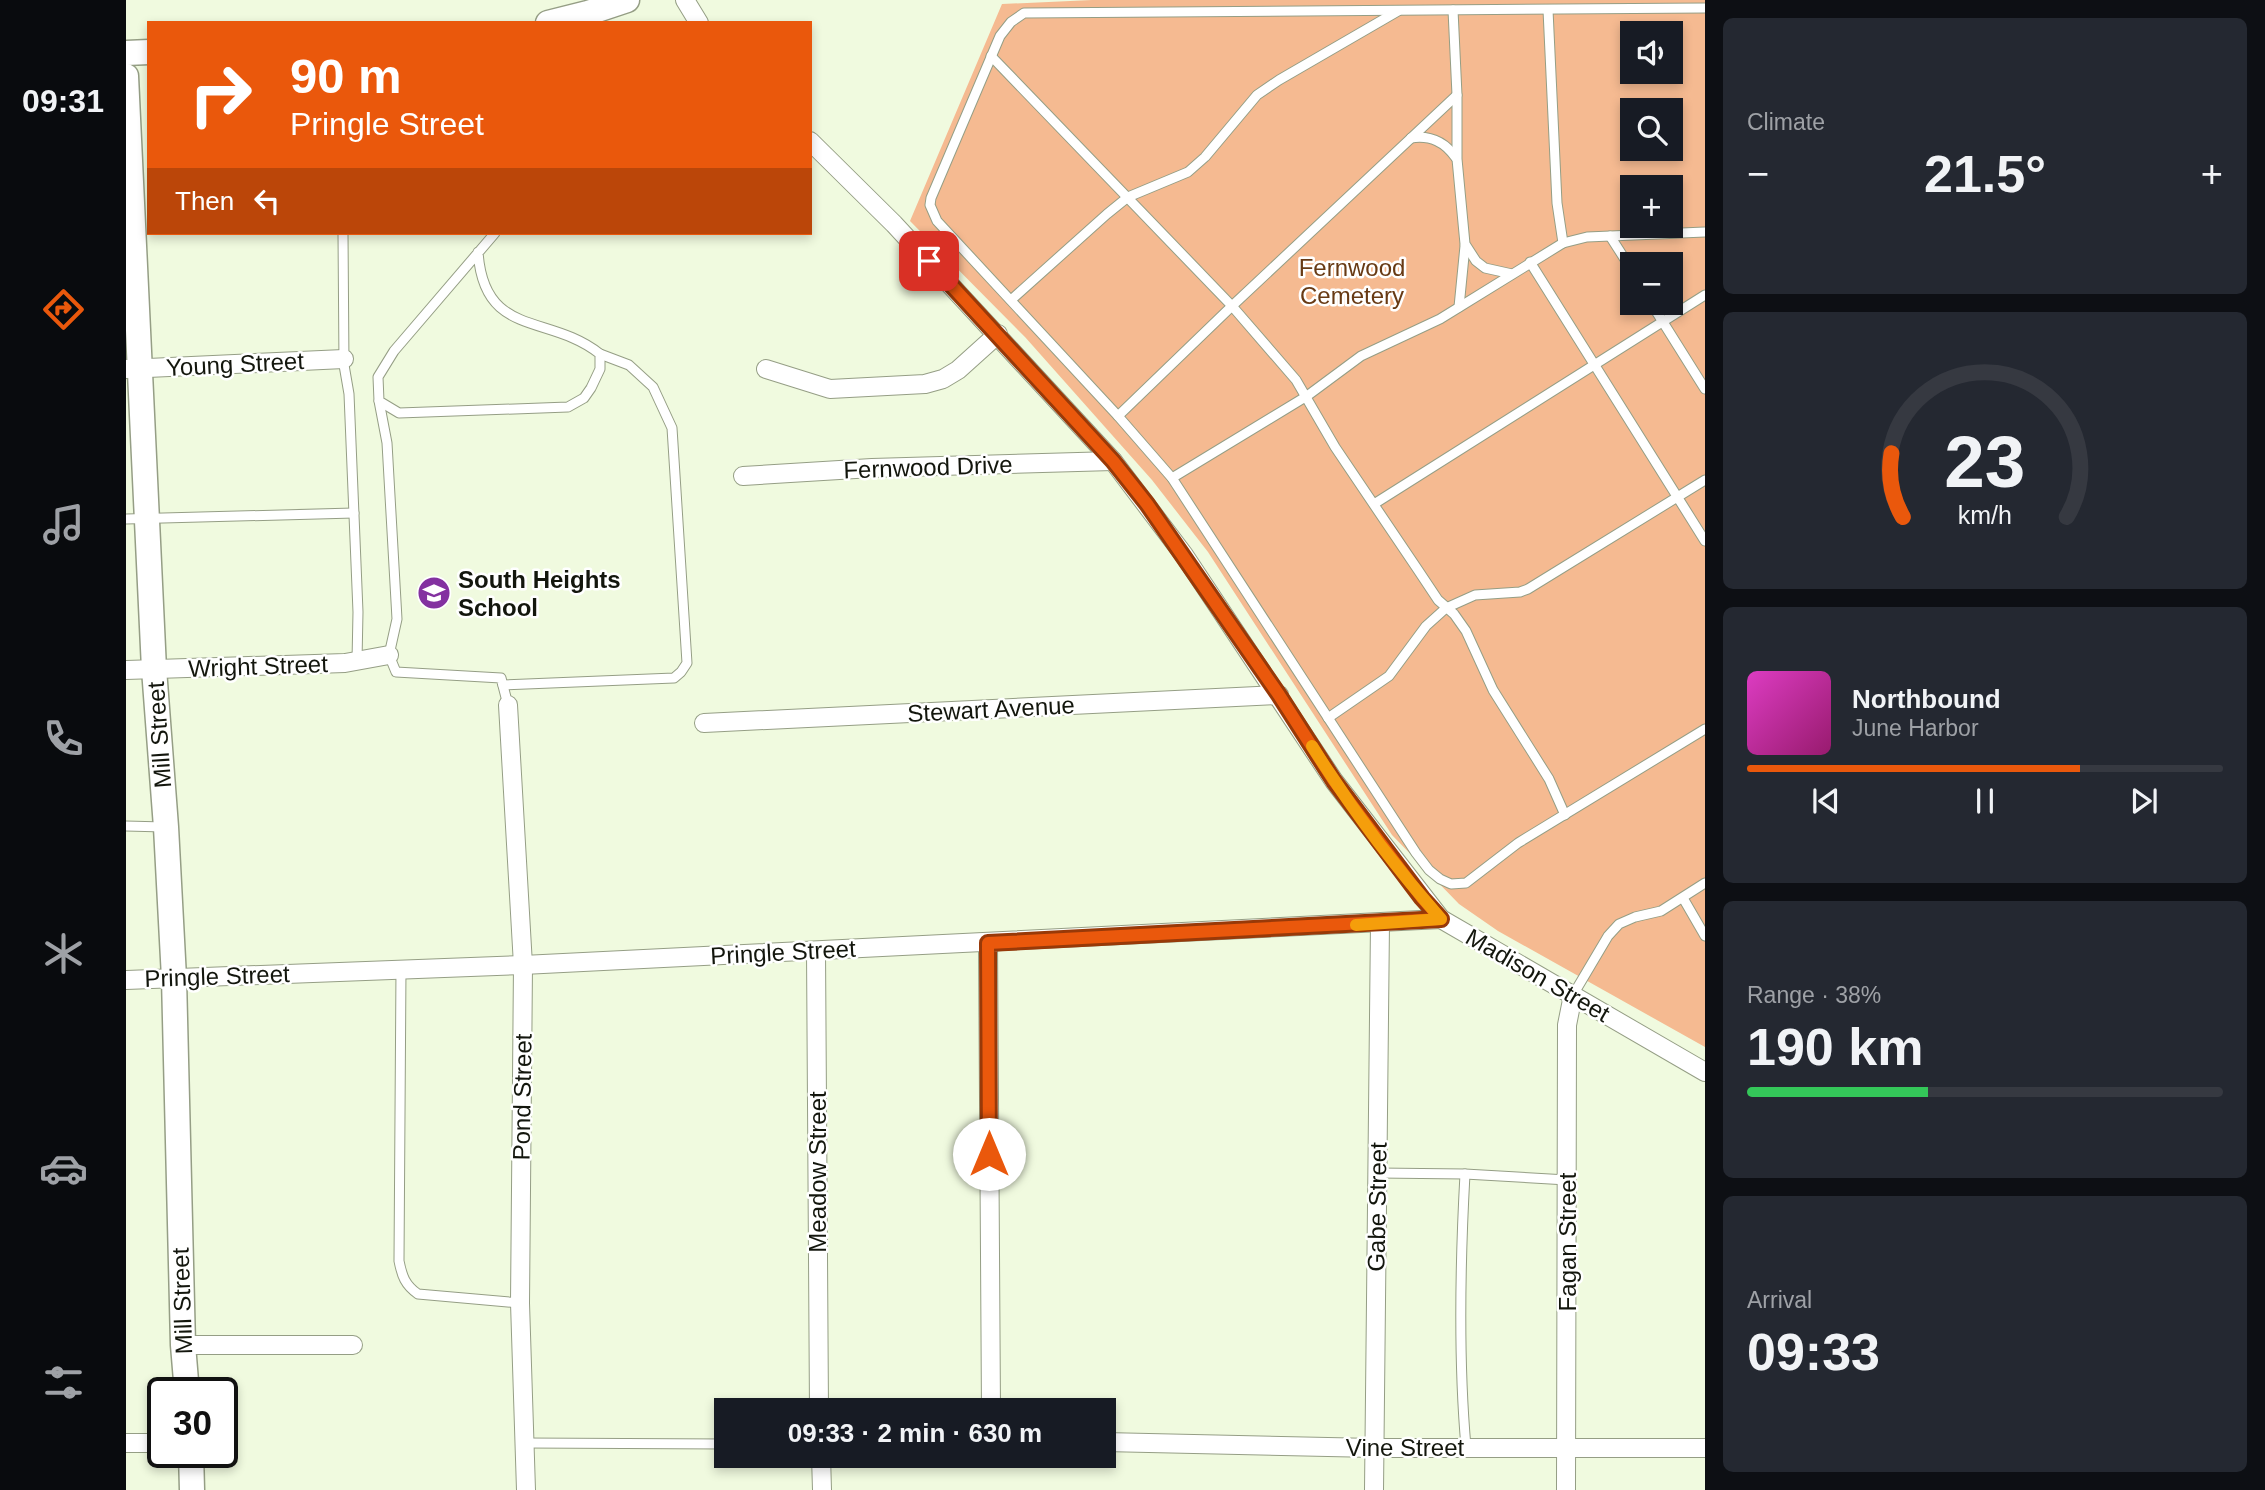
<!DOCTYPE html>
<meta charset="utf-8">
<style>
:root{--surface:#171b24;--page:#242831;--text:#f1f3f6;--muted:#9ea1a6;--line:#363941;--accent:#ea580c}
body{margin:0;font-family:Helvetica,sans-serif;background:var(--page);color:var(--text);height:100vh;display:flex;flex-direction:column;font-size:26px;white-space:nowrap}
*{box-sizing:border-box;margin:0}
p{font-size:23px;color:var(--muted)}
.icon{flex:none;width:38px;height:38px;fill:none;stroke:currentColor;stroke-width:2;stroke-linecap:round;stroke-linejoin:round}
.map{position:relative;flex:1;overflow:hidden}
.panel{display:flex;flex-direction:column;gap:18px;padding:18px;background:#0d0f14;width:560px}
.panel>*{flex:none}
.guide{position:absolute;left:21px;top:21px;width:665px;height:214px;border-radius:0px;box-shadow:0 4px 10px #0003;background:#ea580c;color:#fff;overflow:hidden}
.fabs{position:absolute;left:1494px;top:21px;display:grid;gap:14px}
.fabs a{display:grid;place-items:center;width:63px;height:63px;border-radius:0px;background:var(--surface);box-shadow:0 4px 10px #0003;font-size:35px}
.speed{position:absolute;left:21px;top:1377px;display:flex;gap:14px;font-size:35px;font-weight:700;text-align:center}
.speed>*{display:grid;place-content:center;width:91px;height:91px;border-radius:50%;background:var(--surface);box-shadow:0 4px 10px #0003;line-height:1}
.speed .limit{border:4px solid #111;border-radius:10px;background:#fff;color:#111}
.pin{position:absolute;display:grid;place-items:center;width:60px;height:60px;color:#fff;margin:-30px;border-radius:14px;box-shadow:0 4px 10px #0006}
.me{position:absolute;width:77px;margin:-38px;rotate:0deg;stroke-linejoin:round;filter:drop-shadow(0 0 5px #0008)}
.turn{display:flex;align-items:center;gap:24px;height:147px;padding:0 28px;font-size:32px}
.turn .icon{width:91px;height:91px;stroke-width:2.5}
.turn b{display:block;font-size:49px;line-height:60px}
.then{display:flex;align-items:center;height:66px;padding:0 28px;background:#0003;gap:14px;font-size:26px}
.big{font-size:52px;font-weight:700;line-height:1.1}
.panel .card{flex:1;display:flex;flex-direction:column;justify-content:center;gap:10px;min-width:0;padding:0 24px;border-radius:10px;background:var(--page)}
.panel .dial{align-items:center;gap:0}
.dial svg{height:182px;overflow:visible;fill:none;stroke:var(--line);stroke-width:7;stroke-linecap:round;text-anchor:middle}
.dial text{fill:var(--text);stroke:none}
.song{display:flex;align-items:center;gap:21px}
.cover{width:84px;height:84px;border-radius:10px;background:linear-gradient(135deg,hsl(310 70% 55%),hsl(320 70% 35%))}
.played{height:7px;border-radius:4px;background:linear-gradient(90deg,var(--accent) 70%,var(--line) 70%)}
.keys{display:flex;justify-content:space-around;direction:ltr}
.heat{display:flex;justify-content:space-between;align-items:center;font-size:38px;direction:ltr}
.charge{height:10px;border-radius:5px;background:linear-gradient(90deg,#34c759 38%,var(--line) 0)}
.trip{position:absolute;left:588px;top:1398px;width:402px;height:70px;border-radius:0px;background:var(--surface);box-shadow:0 4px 10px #0003;font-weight:700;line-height:70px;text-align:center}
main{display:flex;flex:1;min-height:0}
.tab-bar{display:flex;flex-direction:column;width:126px;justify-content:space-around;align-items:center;background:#090b0e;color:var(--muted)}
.tab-bar .icon{width:49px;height:49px}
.tab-bar .selected{color:var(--accent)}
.tab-bar b{font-size:32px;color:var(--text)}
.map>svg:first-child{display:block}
.green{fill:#f5ba91;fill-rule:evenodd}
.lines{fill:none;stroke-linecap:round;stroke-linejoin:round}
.lane-casing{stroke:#959e85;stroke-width:11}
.street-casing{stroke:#959e85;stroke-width:20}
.secondary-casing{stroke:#959e85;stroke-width:27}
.lane{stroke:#fff;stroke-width:9}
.street{stroke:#fff;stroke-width:18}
.secondary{stroke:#fff;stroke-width:24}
.route-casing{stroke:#983908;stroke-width:18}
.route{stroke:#ea580c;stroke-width:12}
.slow{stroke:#f59e0b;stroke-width:12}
.labels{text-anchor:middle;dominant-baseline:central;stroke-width:5;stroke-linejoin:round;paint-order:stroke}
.park-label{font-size:24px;fill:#683a14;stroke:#fff}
.street-label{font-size:24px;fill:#13160d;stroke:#fff}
.poi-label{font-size:24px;font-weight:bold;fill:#13160d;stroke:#fff;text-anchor:start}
</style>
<main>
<nav class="tab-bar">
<b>09:31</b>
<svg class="icon selected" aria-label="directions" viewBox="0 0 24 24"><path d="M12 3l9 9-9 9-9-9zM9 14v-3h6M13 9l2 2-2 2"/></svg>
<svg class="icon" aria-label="music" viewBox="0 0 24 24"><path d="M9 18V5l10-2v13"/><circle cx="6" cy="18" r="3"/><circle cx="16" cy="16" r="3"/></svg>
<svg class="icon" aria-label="phone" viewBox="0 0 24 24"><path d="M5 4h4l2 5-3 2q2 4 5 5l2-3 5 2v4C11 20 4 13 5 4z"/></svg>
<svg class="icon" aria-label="climate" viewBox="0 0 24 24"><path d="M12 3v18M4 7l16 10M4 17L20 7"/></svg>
<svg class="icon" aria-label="car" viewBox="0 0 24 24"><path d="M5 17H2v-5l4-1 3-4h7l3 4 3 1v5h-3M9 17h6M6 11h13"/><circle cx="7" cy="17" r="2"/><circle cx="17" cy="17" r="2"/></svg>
<svg class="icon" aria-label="filters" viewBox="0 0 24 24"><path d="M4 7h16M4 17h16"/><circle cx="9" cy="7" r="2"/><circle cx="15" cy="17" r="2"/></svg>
</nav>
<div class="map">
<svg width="1579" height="1490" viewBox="0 0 1579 1490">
<rect width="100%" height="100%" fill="#f0fadf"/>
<path class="green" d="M966 0H1579V1047L1372 931 1333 904 1266 835 1082 552 1026 480 899 337 784 221 876 4ZM1507 33H1545V72H1507ZM1507 110H1545V149H1507ZM1507 187H1545V226H1507ZM1507 264H1545V303H1507Z"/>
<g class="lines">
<defs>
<g id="lane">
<path d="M1579 8 898 13 885 22 874 36 805 198 804 205 811 221 992 416 1046 478 1290 853 1303 870 1314 879 1325 884 1340 883 1392 843 1579 729"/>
<path d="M1327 10 1331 95V159L1339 244 1350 261 1359 268 1386 274"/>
<path d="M1422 10 1431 203 1437 243"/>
<path d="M865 56 1106 306 1170 380 1209 447 1292 570 1312 600 1328 614 1340 631 1367 690 1423 779 1439 815"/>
<path d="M1285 138C1305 135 1319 142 1330 158"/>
<path d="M217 233 218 365 223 394 232 612 231 661"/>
<path d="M1484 236 1507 272"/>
<path d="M352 252C358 339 423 313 474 354V369L465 388 458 398 442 407 273 413 253 401 252 377 268 351 369 233"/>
<path d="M1404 262 1579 541"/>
<path d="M885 300 981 214 1002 197 1062 172 1079 157 1131 95 1153 80 1272 11"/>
<path d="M1525 303 1579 389"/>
<path d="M1333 307 1339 246"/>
<path d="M253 401 261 443 271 619 263 655 270 672 375 678 382 705"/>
<path d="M992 416 1106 306 1331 95"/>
<path d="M1046 478 1181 396 1235 356 1314 319 1437 243 1461 237 1579 232"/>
<path d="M1248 504 1579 295"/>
<path d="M0 519 228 513"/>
<path d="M377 685 548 678 555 672 561 663 546 428 527 387 503 365 474 354"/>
<path d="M1202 718 1263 676 1300 626 1320 608 1349 595 1394 592 1402 589 1579 480"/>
<path d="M0 826 38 827"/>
<path d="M1557 898 1579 936"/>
<path d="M275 969 273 1261C276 1276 279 1285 292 1294L394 1303"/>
<path d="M1447 995 1482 936 1493 924 1509 917 1535 911 1579 883"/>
<path d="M1252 1173 1339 1174 1441 1180"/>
<path d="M1339 1174C1334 1265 1332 1357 1340 1447"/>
<path d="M398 1443 600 1444"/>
</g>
<g id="street">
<path d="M559 0 573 23"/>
<path d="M684 141 768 224 987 461 1058 555 1208 781 1315 919 1579 1072"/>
<path d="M0 369 218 359"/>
<path d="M640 369 704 389 799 384 817 379 832 370 872 334"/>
<path d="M617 476 746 468 987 461"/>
<path d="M0 670 219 663 263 655"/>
<path d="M382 705 397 965 394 1303 400 1490"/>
<path d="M578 723 1153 695"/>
<path d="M862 943 865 1410"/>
<path d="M690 951 693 1410"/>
<path d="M0 980 397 965 1315 919"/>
<path d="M57 1345H227"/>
<path d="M978 1442 1248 1448H1579"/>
<path d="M0 1443H37"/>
<path d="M695 1456 696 1490"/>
<path d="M1248 1490 1254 923"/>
<path d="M1440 1490 1441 1025 1447 995"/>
</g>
<g id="secondary">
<path d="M422 23 462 13 501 0"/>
<path d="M0 53 23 52"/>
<path d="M0 76 28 669 40 827 48 978 57 1345 61 1393"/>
<path d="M65 1452 66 1490"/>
</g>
</defs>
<use href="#lane" class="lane-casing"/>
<use href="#street" class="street-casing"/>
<use href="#secondary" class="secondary-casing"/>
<use href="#lane" class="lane"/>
<use href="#street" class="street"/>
<use href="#secondary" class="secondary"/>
</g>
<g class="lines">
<defs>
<path id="route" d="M803 261 987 461 1021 504 1153 695 1208 781 1296 898 1315 919 862 943 863 1154"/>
</defs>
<use href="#route" class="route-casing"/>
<use href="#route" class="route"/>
<path class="slow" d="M1186 746C1223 805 1269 867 1315 919L1230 925"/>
</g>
<defs>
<symbol id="school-disc" viewBox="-11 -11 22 22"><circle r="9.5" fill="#8331a0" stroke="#fff"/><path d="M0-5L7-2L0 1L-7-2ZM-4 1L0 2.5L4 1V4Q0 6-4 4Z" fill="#fff"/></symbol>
</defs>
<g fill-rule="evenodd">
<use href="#school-disc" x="289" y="574" width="38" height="38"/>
</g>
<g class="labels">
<g class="park-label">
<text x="1226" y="267">Fernwood<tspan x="1226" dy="28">Cemetery</tspan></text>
</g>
<g class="street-label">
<text transform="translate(109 364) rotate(-3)">Young Street</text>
<text transform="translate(802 467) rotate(-2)">Fernwood Drive</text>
<text transform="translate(132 666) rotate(-2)">Wright Street</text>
<text transform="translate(865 709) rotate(-3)">Stewart Avenue</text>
<text transform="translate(33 735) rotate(-94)">Mill Street</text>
<text transform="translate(657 952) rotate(-3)">Pringle Street</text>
<text transform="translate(1412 975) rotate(30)">Madison Street</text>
<text transform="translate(91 976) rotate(-2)">Pringle Street</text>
<text transform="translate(396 1097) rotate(-89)">Pond Street</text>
<text transform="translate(691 1172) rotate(-90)">Meadow Street</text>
<text transform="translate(1251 1207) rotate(-89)">Gabe Street</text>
<text transform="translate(1441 1242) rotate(-90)">Fagan Street</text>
<text transform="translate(56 1301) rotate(-92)">Mill Street</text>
<text x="1279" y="1447">Vine Street</text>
</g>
<g class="poi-label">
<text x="332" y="579">South Heights<tspan x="332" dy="28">School</tspan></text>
</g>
</g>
</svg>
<div class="fabs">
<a><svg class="icon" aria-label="sound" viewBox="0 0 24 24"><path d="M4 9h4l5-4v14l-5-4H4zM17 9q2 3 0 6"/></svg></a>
<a><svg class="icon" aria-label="search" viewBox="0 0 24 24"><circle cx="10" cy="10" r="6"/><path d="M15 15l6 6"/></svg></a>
<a>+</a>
<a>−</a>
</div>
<div class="speed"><div class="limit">30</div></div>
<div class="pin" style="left:803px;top:261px;background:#d93025"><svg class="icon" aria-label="arrive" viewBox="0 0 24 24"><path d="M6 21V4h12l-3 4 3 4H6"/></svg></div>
<svg class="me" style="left:863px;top:1154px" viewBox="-20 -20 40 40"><circle r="19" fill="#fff"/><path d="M0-13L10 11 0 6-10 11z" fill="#ea580c"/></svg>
<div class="trip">09:33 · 2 min · 630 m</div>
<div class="guide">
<div class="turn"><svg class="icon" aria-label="right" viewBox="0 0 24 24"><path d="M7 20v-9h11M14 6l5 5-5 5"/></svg><div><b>90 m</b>Pringle Street</div></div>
<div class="then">Then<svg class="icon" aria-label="left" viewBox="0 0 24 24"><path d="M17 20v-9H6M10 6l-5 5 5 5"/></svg></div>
</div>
</div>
<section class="panel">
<div class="card"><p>Climate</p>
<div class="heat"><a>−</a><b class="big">21.5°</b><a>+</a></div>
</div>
<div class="card dial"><svg viewBox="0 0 100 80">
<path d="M14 69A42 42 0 1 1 86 69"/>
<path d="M14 69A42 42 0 0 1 9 41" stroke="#ea580c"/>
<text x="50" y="56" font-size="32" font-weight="700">23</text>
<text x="50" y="72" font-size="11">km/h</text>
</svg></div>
<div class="card">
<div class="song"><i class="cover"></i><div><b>Northbound</b><p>June Harbor</p></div></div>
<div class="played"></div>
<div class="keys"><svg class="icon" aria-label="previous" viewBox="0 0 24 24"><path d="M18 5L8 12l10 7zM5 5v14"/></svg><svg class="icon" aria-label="pause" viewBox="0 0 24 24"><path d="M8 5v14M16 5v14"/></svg><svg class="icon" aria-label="next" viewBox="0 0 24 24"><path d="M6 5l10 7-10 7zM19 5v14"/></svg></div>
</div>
<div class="card"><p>Range · 38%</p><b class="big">190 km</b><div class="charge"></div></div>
<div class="card"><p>Arrival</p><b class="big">09:33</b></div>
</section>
</main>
